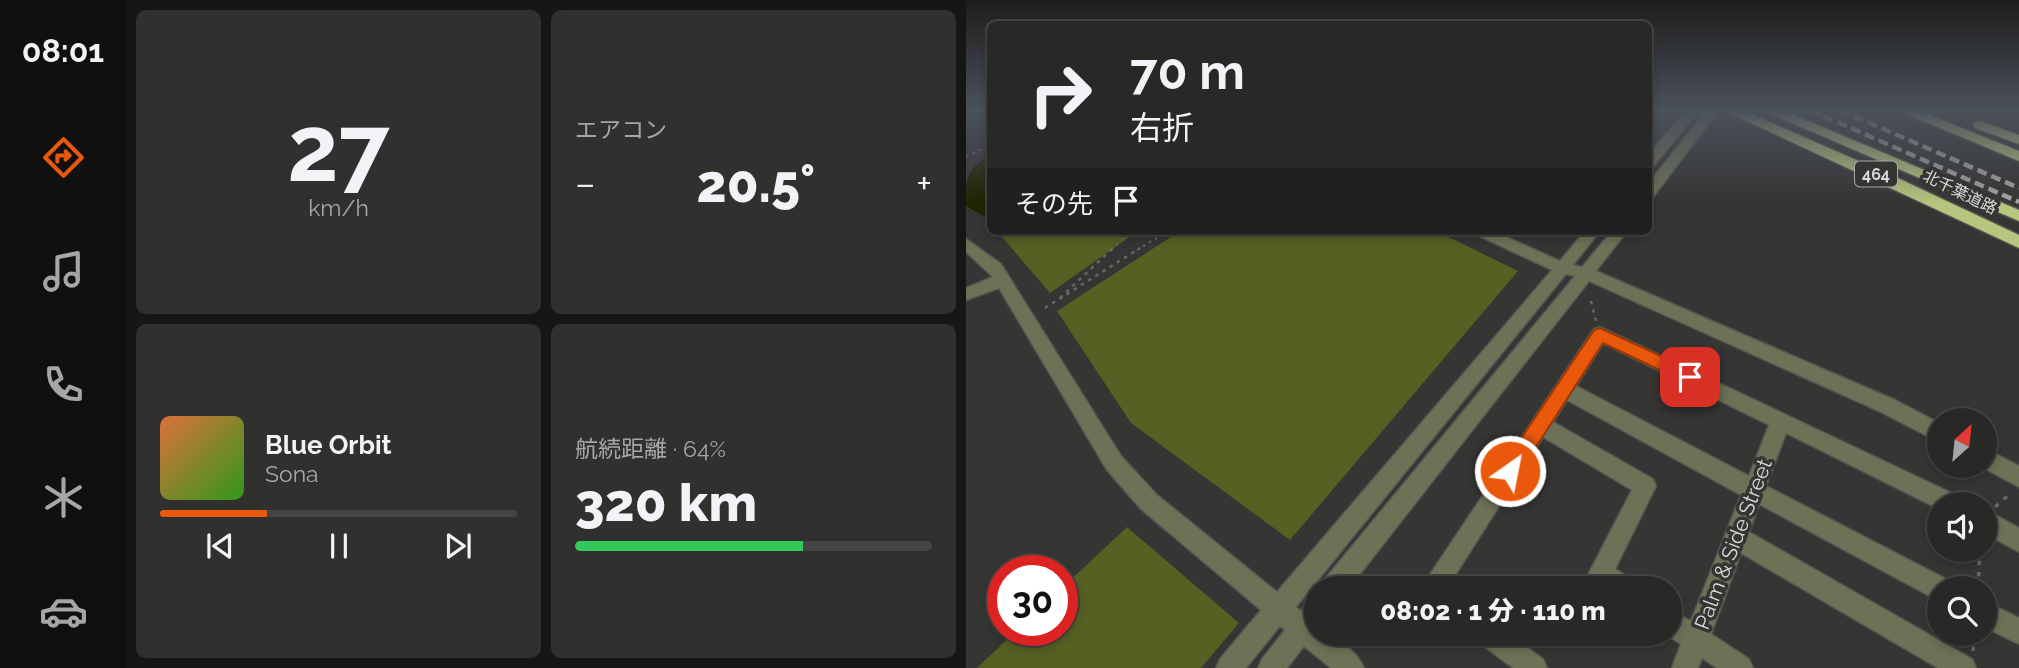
<!DOCTYPE html>
<html lang="ja">
<meta charset="utf-8">
<style>
:root{--surface:#282826;--page:#30302e;--text:#f1f3f6;--muted:#a5a6a7;--line:#444443;--accent:#ea580c}
body{margin:0;font-family:Raleway,"Noto Sans JP",sans-serif;background:var(--page);color:var(--text);height:100vh;display:flex;flex-direction:column;font-size:26px;white-space:nowrap}
*{box-sizing:border-box;margin:0}
p{font-size:23px;color:var(--muted)}
.icon{flex:none;width:38px;height:38px;fill:none;stroke:currentColor;stroke-width:2;stroke-linecap:round;stroke-linejoin:round}
.map{position:relative;flex:1;overflow:hidden}
.side{display:flex;flex-direction:column;gap:10px;padding:10px;background:#161615;width:840px}
.side>*{flex:none}
.top-card{position:absolute;left:21px;top:21px;width:665px;height:214px;border-radius:10px;box-shadow:0 4px 10px #0003,0 0 0 2px var(--line);background:#282826;color:var(--text);overflow:hidden}
.needle{width:46px;rotate:27deg}
.buttons{position:absolute;left:961px;top:408px;display:grid;gap:14px}
.buttons a{display:grid;place-items:center;width:70px;height:70px;border-radius:50%;background:var(--surface);box-shadow:0 4px 10px #0003,0 0 0 2px var(--line);font-size:35px}
.speed{position:absolute;left:21px;top:555px;display:flex;gap:14px;font-size:35px;font-weight:700;text-align:center}
.speed>*{display:grid;place-content:center;width:91px;height:91px;border-radius:50%;background:var(--surface);box-shadow:0 4px 10px #0003,0 0 0 2px var(--line);line-height:1}
.speed .limit{border:10px solid #d22;background:#fff;color:#111}
.pin{position:absolute;display:grid;place-items:center;width:60px;height:60px;color:#fff;margin:-30px;border-radius:14px;box-shadow:0 4px 10px #0006}
.me{position:absolute;width:77px;margin:-38px;rotate:33deg;stroke-linejoin:round;filter:drop-shadow(0 0 5px #0008)}
.turn{display:flex;align-items:center;gap:24px;height:147px;padding:0 28px;font-size:32px}
.turn .icon{width:91px;height:91px;stroke-width:2.5}
.turn b{display:block;font-size:49px;line-height:60px}
.then{display:flex;align-items:center;height:66px;padding:0 28px;background:#0003;gap:14px;font-size:26px}
.big{font-size:52px;font-weight:800;line-height:1.1}
.side .card{flex:1;display:flex;flex-direction:column;justify-content:center;gap:10px;min-width:0;padding:0 24px;border-radius:10px;background:var(--page)}
.side .dial{align-items:center;gap:0}
.dial b{font-size:91px;line-height:1}
.song{display:flex;align-items:center;gap:21px}
.cover{width:84px;height:84px;border-radius:10px;background:linear-gradient(135deg,hsl(20 70% 55%),hsl(110 70% 35%))}
.played{height:7px;border-radius:4px;background:linear-gradient(90deg,var(--accent) 30%,var(--line) 30%)}
.keys{display:flex;justify-content:space-around;direction:ltr}
.heat{display:flex;justify-content:space-between;align-items:center;font-size:38px;direction:ltr}
.charge{height:10px;border-radius:5px;background:linear-gradient(90deg,#34c759 64%,var(--line) 0)}
.side .tiles{flex:1;display:grid;gap:10px;grid-template-columns:repeat(2,1fr)}
.trip{position:absolute;left:338px;top:576px;width:378px;height:70px;border-radius:35px;background:var(--surface);box-shadow:0 4px 10px #0003,0 0 0 2px var(--line);font-weight:800;line-height:70px;text-align:center}
main{display:flex;flex:1;min-height:0}
.dock{display:flex;flex-direction:column;width:126px;justify-content:space-around;align-items:center;background:#10100f;color:var(--muted)}
.dock .icon{width:49px;height:49px}
.dock .active{color:var(--accent)}
.dock b{font-size:32px;color:var(--text)}
.map>svg:first-child{display:block}
.green{fill:#556023}
.water{fill:#1f2400}
.lines{fill:none;stroke-linecap:round;stroke-linejoin:round}
.minor-casing{stroke:#535351;stroke-width:3}
.highway-casing{stroke:#535351;stroke-width:3}
.path-far2{stroke:#676766;stroke-width:2;stroke-dasharray:2.5 4.5;stroke-linecap:butt}
.path-far1{stroke:#676766;stroke-width:2.5;stroke-dasharray:3.5 5;stroke-linecap:butt}
.path{stroke:#676766;stroke-width:3.5;stroke-dasharray:4.5 7;stroke-linecap:butt}
.minor{fill:#6c7256;fill-rule:evenodd}
.highway{fill:#b7c67f;fill-rule:evenodd}
.rail{stroke:#a4a4a2;stroke-width:4.5;stroke-dasharray:10 5;stroke-linecap:butt}
.route{fill:#ea580c;stroke:#983908;stroke-width:2}
.labels{text-anchor:middle;dominant-baseline:central;stroke-width:7;stroke-linejoin:round;paint-order:stroke}
.shield{fill:#353533;stroke:#a8a8a7;stroke-width:2}
.shield-label{font-size:16px;font-weight:bold;fill:#dadad9}
.far-street-label{font-size:16px;fill:#dadad9;stroke:#353533}
.near-street-label{font-size:21px;fill:#dadad9;stroke:#353533}
</style>
<main>
<nav class="dock">
<b>08:01</b>
<svg class="icon active" aria-label="directions" viewBox="0 0 24 24"><path d="M12 3l9 9-9 9-9-9zM9 14v-3h6M13 9l2 2-2 2"/></svg>
<svg class="icon" aria-label="music" viewBox="0 0 24 24"><path d="M9 18V5l10-2v13"/><circle cx="6" cy="18" r="3"/><circle cx="16" cy="16" r="3"/></svg>
<svg class="icon" aria-label="phone" viewBox="0 0 24 24"><path d="M5 4h4l2 5-3 2q2 4 5 5l2-3 5 2v4C11 20 4 13 5 4z"/></svg>
<svg class="icon" aria-label="climate" viewBox="0 0 24 24"><path d="M12 3v18M4 7l16 10M4 17L20 7"/></svg>
<svg class="icon" aria-label="car" viewBox="0 0 24 24"><path d="M5 17H2v-5l4-1 3-4h7l3 4 3 1v5h-3M9 17h6M6 11h13"/><circle cx="7" cy="17" r="2"/><circle cx="17" cy="17" r="2"/></svg>
</nav>
<section class="side">
<div class="tiles">
<div class="card dial"><b>27</b><p>km/h</p></div>
<div class="card"><p>エアコン</p>
<div class="heat"><a>−</a><b class="big">20.5°</b><a>+</a></div>
</div>
<div class="card">
<div class="song"><i class="cover"></i><div><b>Blue Orbit</b><p>Sona</p></div></div>
<div class="played"></div>
<div class="keys"><svg class="icon" aria-label="previous" viewBox="0 0 24 24"><path d="M18 5L8 12l10 7zM5 5v14"/></svg><svg class="icon" aria-label="pause" viewBox="0 0 24 24"><path d="M8 5v14M16 5v14"/></svg><svg class="icon" aria-label="next" viewBox="0 0 24 24"><path d="M6 5l10 7-10 7zM19 5v14"/></svg></div>
</div>
<div class="card"><p>航続距離 · 64%</p><b class="big">320 km</b><div class="charge"></div></div>
</div>
</section>
<div class="map">
<svg width="1053" height="668" viewBox="0 0 1053 668">
<rect width="100%" height="100%" fill="#353533"/>
<g class="green">
<path d="M27 231H172L84 293 36 237Z"/>
<path d="M214 231H470L552 271 324 540 165 423 91 311Z"/>
<path d="M161 527 273 623 235 668H11L51 630H96V588Z"/>
</g>
<path class="water" d="M24 155V220L0 206C0 176 0 170 24 155Z"/>
<g class="lines">
<defs>
<g id="minor">
<path d="M721 110H733L687 167 682 168V155Z"/>
<path d="M741 110H753L687 197 682 198V184Z"/>
<path d="M507 231H527L594 261 619 231H634L607 265 616 267 646 231H661L630 271 929 400 973 423V442L915 412 623 281 383 588H356L359 579 609 276 600 274 330 607 335 611 341 602 350 599V634C368 634 391 651 398 668H365L338 646 321 668H292L296 659 319 630 314 626 280 668H250L254 659 295 610 175 509 141 470 33 288 0 300V288L27 277 0 252V239L35 264 155 456 191 495 311 592 586 270 509 234Z"/>
<path d="M634 327 994 497 997 504H973V509L820 433 800 486 982 580 985 588H973V601L793 504 783 532 1006 659 1010 668H972L775 553 745 634 783 659 787 668H751L736 658 732 668H706L715 644 699 634H704V610L725 621 775 495 601 400 587 422 687 479 690 486 649 569 665 579 668 588C650 588 631 593 623 573L666 490 577 437 481 588H455L628 329ZM637 343 803 425 783 476 610 386Z"/>
<path d="M1018 448 1053 466V487L1014 466H1018Z"/>
<path d="M1018 509 1053 528V552L1018 533Z"/>
<path d="M1018 601 1053 618V644L1018 627Z"/>
<path d="M510 634H543L577 659 581 668H547L514 643Z"/>
</g>
<g id="highway">
<path d="M757 110H776L936 180 1053 235V248Z"/>
<path d="M796 110H816L1053 210V221Z"/>
<path d="M931 110H951L1053 151V161Z"/>
<path d="M1014 121 1053 135V144L1009 128 1007 125 1009 122Z"/>
</g>
</defs>
<use href="#minor" class="minor-casing"/>
<use href="#highway" class="highway-casing"/>
<g class="path-far2">
<path d="M0 156 24 146"/>
<path d="M83 231 110 235 137 231"/>
<path d="M145 250 165 231"/>
<path d="M171 250 202 231"/>
</g>
<g class="path-far1">
<path d="M94 298 147 248"/>
<path d="M625 301 630 321"/>
<path d="M79 308 174 248"/>
</g>
<g class="path">
<path d="M1029 507 1045 493"/>
<path d="M1012 588 1014 550"/>
<path d="M1007 651 1009 634"/>
</g>
<use href="#minor" class="minor"/>
<use href="#highway" class="highway"/>
<g class="rail">
<path d="M844 110 1053 202"/>
<path d="M874 110 1053 188"/>
</g>
</g>
<linearGradient id="sky" x2="0" y2="1"><stop stop-color="#1d1d1c"/><stop offset="0.54" stop-color="#4b515b"/><stop offset="1" stop-color="#4b515b" stop-opacity="0"/></linearGradient>
<rect width="1053" height="204" fill="url(#sky)"/>
<path class="route" d="M634 328 730 372 733 377 730 382H719L637 343 550 478 544 480 537 478 534 471 537 465 628 330Z"/>
<g class="labels">
<rect class="shield" x="889" y="161.5" width="42" height="25" rx="5"/>
<g class="shield-label">
<text x="910" y="174">464</text>
</g>
<g class="far-street-label">
<text transform="translate(994 192) rotate(26)">北千葉道路</text>
</g>
<g class="near-street-label">
<text transform="translate(767 544) rotate(-69)">Palm &amp; Side Street</text>
</g>
</g>
</svg>
<div class="buttons">
<a><svg class="needle" viewBox="-14 -14 28 28"><path d="M0-13l5 13h-10z" fill="#e53935"/><path d="M0 13l5-13h-10z" fill="#a5a6a7"/></svg></a>
<a><svg class="icon" aria-label="sound" viewBox="0 0 24 24"><path d="M4 9h4l5-4v14l-5-4H4zM17 9q2 3 0 6"/></svg></a>
<a><svg class="icon" aria-label="search" viewBox="0 0 24 24"><circle cx="10" cy="10" r="6"/><path d="M15 15l6 6"/></svg></a>
</div>
<div class="speed"><div class="limit">30</div></div>
<div class="pin" style="left:724px;top:377px;background:#d93025"><svg class="icon" aria-label="arrive" viewBox="0 0 24 24"><path d="M6 21V4h12l-3 4 3 4H6"/></svg></div>
<svg class="me" style="left:544px;top:471px" viewBox="-20 -20 40 40"><circle r="17" fill="#ea580c" stroke="#fff" stroke-width="3"/><path d="M0-11L8 9 0 5-8 9z" fill="#fff"/></svg>
<div class="trip">08:02 · 1 分 · 110 m</div>
<div class="top-card">
<div class="turn"><svg class="icon" aria-label="right" viewBox="0 0 24 24"><path d="M7 20v-9h11M14 6l5 5-5 5"/></svg><div><b>70 m</b>右折</div></div>
<div class="then">その先<svg class="icon" aria-label="arrive" viewBox="0 0 24 24"><path d="M6 21V4h12l-3 4 3 4H6"/></svg></div>
</div>
</div>
</main>
